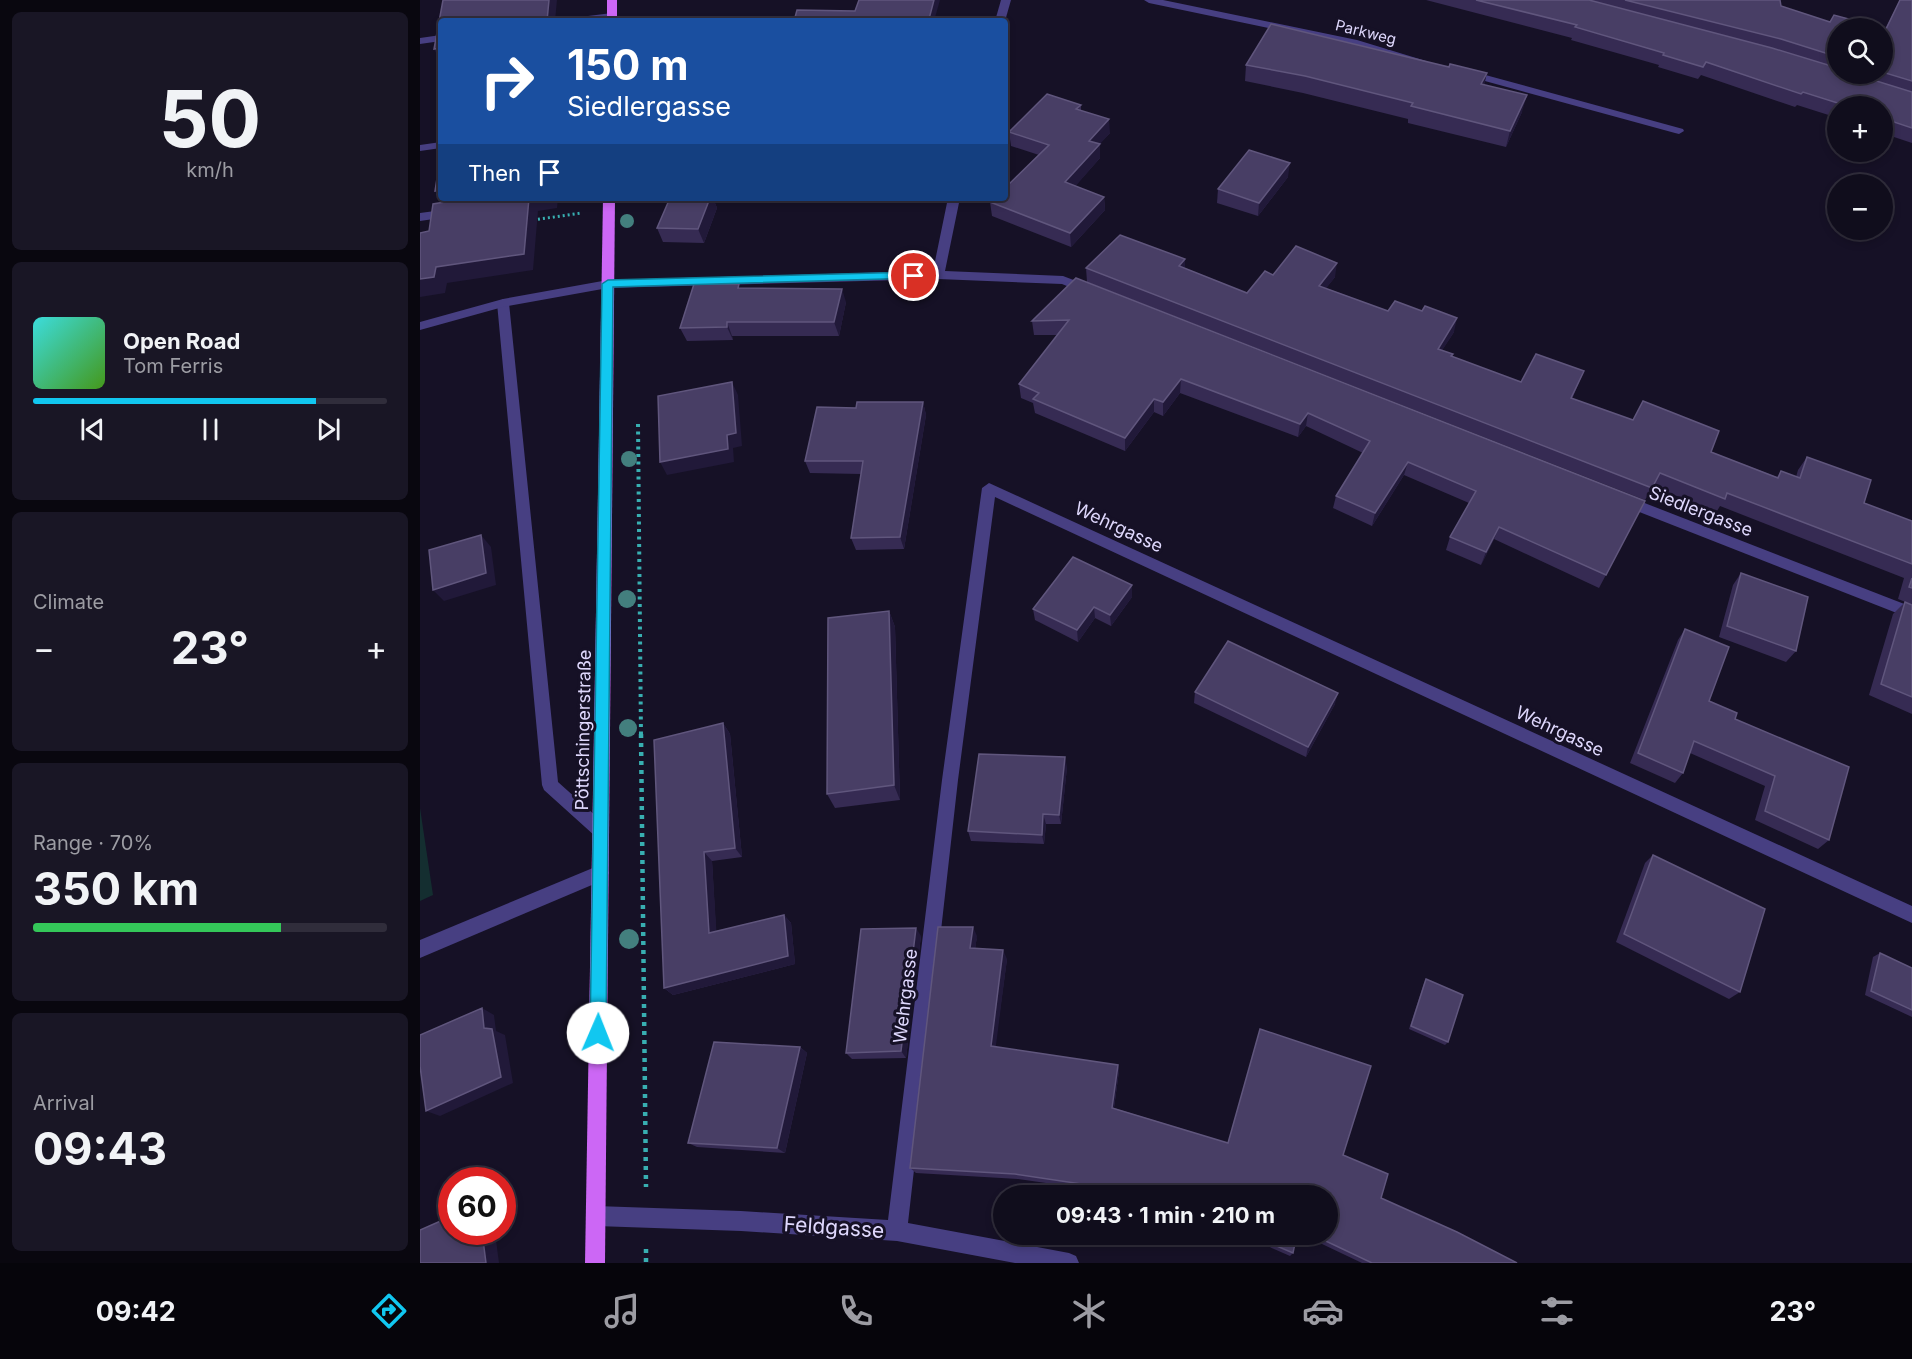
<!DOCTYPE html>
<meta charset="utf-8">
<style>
:root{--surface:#100d1c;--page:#191625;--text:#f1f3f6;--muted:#9c9ca3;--line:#302d3b;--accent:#11c7f0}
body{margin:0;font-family:Inter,sans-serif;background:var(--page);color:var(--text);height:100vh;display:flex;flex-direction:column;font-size:22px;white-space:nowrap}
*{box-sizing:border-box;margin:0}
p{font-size:20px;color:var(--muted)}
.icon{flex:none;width:33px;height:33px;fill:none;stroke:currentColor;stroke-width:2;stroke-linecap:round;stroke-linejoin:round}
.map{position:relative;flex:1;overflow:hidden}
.details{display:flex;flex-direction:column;gap:12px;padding:12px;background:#09070f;width:420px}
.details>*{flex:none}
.banner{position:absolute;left:18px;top:18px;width:570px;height:183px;border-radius:6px;box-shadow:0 3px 9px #0003,0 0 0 2px var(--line);background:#1a4fa0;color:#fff;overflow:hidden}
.buttons{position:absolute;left:1407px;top:18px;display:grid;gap:12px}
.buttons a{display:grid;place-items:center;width:66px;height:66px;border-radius:50%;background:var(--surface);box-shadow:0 3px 9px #0003,0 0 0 2px var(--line);font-size:30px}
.speed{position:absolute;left:18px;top:1167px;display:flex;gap:12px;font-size:30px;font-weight:700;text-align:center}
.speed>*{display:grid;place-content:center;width:78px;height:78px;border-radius:50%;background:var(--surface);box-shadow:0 3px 9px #0003,0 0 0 2px var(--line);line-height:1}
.speed .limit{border:9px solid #d22;background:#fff;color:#111}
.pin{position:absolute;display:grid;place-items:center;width:51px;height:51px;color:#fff;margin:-26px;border:3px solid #fff;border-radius:50%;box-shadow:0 2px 6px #0007}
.me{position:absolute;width:66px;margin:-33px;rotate:1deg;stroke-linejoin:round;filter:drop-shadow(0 0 4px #0008)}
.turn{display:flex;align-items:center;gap:21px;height:126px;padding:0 30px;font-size:27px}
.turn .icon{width:78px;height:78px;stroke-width:2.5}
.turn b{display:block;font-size:42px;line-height:51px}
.then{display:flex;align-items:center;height:57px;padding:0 30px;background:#0003;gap:12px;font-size:22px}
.big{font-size:45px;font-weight:700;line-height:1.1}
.details .tile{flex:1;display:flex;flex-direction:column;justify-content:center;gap:9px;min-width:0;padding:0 21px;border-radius:9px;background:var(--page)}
.details .dial{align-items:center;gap:0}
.dial b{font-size:78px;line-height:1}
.song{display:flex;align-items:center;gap:18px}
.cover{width:72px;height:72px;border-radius:9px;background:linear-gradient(135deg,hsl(180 70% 55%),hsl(100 70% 35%))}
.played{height:6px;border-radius:3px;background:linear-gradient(90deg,var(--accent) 80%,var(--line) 80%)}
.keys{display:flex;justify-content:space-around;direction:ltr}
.heat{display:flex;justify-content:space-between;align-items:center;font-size:33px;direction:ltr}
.charge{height:9px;border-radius:4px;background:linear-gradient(90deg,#34c759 70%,var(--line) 0)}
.trip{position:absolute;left:573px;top:1185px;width:345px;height:60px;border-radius:30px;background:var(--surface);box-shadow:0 3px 9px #0003,0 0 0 2px var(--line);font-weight:700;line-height:60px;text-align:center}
.dock{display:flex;height:96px;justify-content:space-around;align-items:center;background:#06050b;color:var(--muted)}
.dock .icon{width:42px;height:42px}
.dock .active{color:var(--accent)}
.dock b{font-size:27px;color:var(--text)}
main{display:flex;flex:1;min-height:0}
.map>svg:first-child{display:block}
.green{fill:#142e30}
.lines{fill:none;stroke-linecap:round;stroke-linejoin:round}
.path-far2{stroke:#38afb1;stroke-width:3;stroke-dasharray:2 3;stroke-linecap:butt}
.path-far1{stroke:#38afb1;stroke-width:4;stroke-dasharray:3 4.5;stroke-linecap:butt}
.path{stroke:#38afb1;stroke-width:4.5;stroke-dasharray:4 5;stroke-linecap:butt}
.lane{fill:#473f82;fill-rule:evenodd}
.street{fill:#473f82;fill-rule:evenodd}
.primary{fill:#cc67f5;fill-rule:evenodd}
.tree{fill:#437f7e}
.wall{fill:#362b53;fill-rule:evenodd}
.shaded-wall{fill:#211939}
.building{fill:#483e65;stroke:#60567d;stroke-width:1.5}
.route{fill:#11c7f0;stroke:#0b819c;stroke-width:1.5}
.labels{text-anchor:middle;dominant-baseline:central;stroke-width:6;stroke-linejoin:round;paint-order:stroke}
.far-street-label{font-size:15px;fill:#dfd8fd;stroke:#161126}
.street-label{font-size:18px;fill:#dfd8fd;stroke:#161126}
.near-street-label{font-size:21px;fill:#dfd8fd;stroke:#161126}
</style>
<main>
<section class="details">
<div class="tile dial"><b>50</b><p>km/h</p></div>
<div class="tile">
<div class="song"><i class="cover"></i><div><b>Open Road</b><p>Tom Ferris</p></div></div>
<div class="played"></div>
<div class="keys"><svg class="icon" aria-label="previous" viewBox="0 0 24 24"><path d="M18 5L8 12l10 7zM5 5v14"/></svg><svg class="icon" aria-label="pause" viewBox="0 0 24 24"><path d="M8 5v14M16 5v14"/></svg><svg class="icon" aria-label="next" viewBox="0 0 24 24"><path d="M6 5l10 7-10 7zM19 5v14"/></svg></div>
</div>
<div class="tile"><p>Climate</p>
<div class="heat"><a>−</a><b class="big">23°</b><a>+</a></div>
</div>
<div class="tile"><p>Range · 70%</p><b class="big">350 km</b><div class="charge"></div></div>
<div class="tile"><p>Arrival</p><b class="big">09:43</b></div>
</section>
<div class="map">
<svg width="1492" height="1263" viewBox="0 0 1492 1263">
<rect width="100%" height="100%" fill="#161126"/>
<path class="green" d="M0 808 13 895 0 901Z"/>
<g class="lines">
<path class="path-far2" d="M113 220 162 213"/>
<path class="path-far1" d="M218 424 221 736"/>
<g class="path">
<path d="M221 734 226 1187"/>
<path d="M226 1249V1263"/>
</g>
<g class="lane">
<path d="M192 13 195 14V18L147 21 152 18Z"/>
<path d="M21 35V41L0 44V38Z"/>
<path d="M21 142V148L0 151V145Z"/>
<path d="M30 209 36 213 34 216 0 221V213Z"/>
<path d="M83 299 89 303 138 782 187 826 189 831 187 836 181 839 175 836 124 790 122 785 77 303Z"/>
</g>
<g class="street">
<path d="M581 0H591L585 21H575Z"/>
<path d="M724 0H743L937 40 1006 61 1001 64 935 46 729 3Z"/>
<path d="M1047 70 1263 129 1264 131 1259 134 1255 133 1043 75 1042 73Z"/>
<path d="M528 198H540L525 271 643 276 672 287V293H664L642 284 518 279 188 288 83 307 0 330V322L83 299 188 280 513 271Z"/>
<path d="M569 483 1492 906V923L575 497 538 780 488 1223 649 1253 656 1256 659 1263H595L477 1241 321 1231 176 1226 169 1223 166 1216 169 1209 176 1206 321 1211 468 1220 522 780 562 488Z"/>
<path d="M1204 495 1492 607V619L1199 504 1197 500 1199 496Z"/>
<path d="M180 865 186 867 189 873 186 879 0 958V940Z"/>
</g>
<g class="primary">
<rect x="187" y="0" width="10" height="21"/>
<path d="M183 198H195L185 1263H165Z"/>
</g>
</g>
<g class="tree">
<circle cx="207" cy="221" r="7"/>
<circle cx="209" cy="459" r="8"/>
<circle cx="207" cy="599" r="9"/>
<circle cx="208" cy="728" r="9"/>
<circle cx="209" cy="939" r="10"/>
</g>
<g class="wall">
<path d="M1006 0H1360L1361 6 1410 22 1414 15 1465 29 1480 0H1492V143L1462 133V106H1418V118L1377 105 1375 107 1281 75 1278 79 1238 67 1239 65 1151 40 1152 38ZM1418 28H1462V74H1418Z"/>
<path d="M826 65 1029 67 1067 73 1064 85 1102 112 1086 147 988 123V119L883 93 825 81Z"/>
<path d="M661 105V111L690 133 679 144 680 158 655 186 684 197 685 210 651 247 572 216 570 202 619 155 591 146 589 132Z"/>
<path d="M868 177 838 216 797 203 798 189Z"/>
<path d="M250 198H293L297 208 284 243 243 242 237 228Z"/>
<path d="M765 259V268L827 293 853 275 915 277 906 288 968 311 1034 332 1022 350 1033 354 1032 357 1101 382 1164 371 1152 399 1357 477 1361 471 1376 477 1378 470 1387 457 1444 503 1492 521V714L1449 695 1473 614 1485 602 1488 603 1478 599 1484 578 1300 506 1297 511 1233 487 1225 500 667 282 666 268Z"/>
<path d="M656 278 1225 501 1179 588 1074 539 1061 565 1026 550 1030 537 1049 503 984 475 952 526 913 508 916 496 943 453 886 426 878 437 760 393 743 416 734 412 705 451 615 413 613 403 601 398 599 384 638 335H614L612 321Z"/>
<path d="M321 288 426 302 419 336H312L313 340 267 341 260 328Z"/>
<path d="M503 402 506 415 484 549 436 550 431 538 441 474 390 473 385 461 436 408Z"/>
<path d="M1321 573 1376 651 1366 662 1299 637 1313 585Z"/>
<path d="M712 597 691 626 675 618 658 642 615 620 613 609Z"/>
<path d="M469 611 475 627 480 800 415 808 407 794Z"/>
<path d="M1265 629 1289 701 1315 719 1409 840 1398 849 1335 820 1345 786 1270 753 1263 773 1255 783 1210 763 1258 640Z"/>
<path d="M775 692 915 704 886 757 774 703Z"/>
<path d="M303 723 310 734 322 857 292 861 296 931 364 915 371 923 375 964 253 995 244 988Z"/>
<path d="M647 767 641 824H626L624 844 551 841 548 831Z"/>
<path d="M1233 855 1320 992 1309 999 1196 942 1225 863Z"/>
<path d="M501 936 486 1058 432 1059 426 1053Z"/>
<path d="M557 936 555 949 587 959 575 1047 698 1065 699 1071 694 1108 808 1143 923 1155 961 1198 1097 1263H942L881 1234H908V1196H702L696 1193 598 1179 496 1173 490 1168Z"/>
<path d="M1460 953 1492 968V1017L1445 995 1453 957Z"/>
<path d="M1006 979 1028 1042 1025 1045 989 1029 1004 983Z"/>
<path d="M380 1047 387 1053 365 1153 277 1147 268 1143Z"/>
<path d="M820 1234H877L873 1253 870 1256Z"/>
</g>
<g class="shaded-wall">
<path d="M129 0H137L135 21H127Z"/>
<path d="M514 0H520L514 21 509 19Z"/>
<path d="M21 48V62L14 49Z"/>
<path d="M1067 73 1063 89 1061 84Z"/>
<path d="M1107 95 1102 112 1086 147 1090 131Z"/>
<path d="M689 119 690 133 670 155 669 141Z"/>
<path d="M680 144V158L647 196 645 182Z"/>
<path d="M870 163 868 177 838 216 839 203Z"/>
<path d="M21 190V198H83L25 207 15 191Z"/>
<path d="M684 197 685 210 651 247 650 233Z"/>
<path d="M109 198H138L137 208 118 211 113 270 27 283 25 293 0 297V279Z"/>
<path d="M290 198H293L297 208 284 243 278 229Z"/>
<path d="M765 259V273L759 266Z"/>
<path d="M917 263 915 277 897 300 899 286Z"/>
<path d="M422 289 426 302 419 336 414 322Z"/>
<path d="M1037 318 1034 332 1014 363 1018 349Z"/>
<path d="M307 322 312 336 313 340 307 327Z"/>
<path d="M761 379 760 393 743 416V402Z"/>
<path d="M312 382 318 395 322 446 313 448 314 462 247 475 240 462 307 435Z"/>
<path d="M734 399V412L705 451V438Z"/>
<path d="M503 402 506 415 484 549 480 537Z"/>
<path d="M888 413 886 426 878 437 880 424Z"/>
<path d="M988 462 984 475 952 526 955 513Z"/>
<path d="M1079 527 1074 539 1061 565 1066 552Z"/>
<path d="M61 535 71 547 76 585 24 601 13 590Z"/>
<path d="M712 585V597L691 626 690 615Z"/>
<path d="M674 607 675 618 658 642 657 630Z"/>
<path d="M469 611 475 627 480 800 474 785Z"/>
<path d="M918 693 915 704 886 757 888 747Z"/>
<path d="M303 723 310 734 322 857 315 848Z"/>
<path d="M645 757 647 767 641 824 639 815Z"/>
<path d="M623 814 626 824 624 844 622 835Z"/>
<path d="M284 852 292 861 297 941 289 933Z"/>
<path d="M364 915 371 923 375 964 253 995 244 988Z"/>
<path d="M553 927 557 936 554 957 550 948Z"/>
<path d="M496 928 501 936 486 1058 481 1051Z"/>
<path d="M583 950 587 959 575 1053 571 1046Z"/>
<path d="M62 1008 74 1015 76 1031 85 1035 93 1083 20 1116 6 1111 64 1028Z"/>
<path d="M380 1047 387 1053 365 1153 357 1148Z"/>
<path d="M698 1065 699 1071 693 1114 692 1108Z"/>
<path d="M62 1232H75L79 1263H66Z"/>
</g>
<g class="building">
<path d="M23 0H129L127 21H21V48L14 49Z"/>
<path d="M439 0H514L509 19H517L516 21H374L377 10 435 11Z"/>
<path d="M1056 0H1169L1352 48 1418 68V74H1434L1492 92V128L1462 118V106H1427L1383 92 1381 94 1286 62 1283 67 1243 55 1244 53 1155 27 1157 25Z"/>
<path d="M1205 0H1360L1361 6 1410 22 1414 15 1466 29 1480 0H1492V81L1462 72V28H1418V57L1361 39Z"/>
<path d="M851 24 1029 67 1030 64 1067 73 1061 84 1107 95 1090 131 991 106 993 103 885 76 826 65Z"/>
<path d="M627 94 661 105 656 109 689 119 669 141 680 144 645 182 684 197 650 233 570 202 575 198H585V188L629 145 589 132Z"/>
<path d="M829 150 870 163 839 203 798 189Z"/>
<path d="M21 153V190L15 191Z"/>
<path d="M49 198H109L104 254 16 267 14 277 0 279V233L9 231 13 204Z"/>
<path d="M250 198H290L278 229 237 228Z"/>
<path d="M700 235 765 259 759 266 827 293 845 271 853 275 876 246 917 263 899 286 968 311 975 301 1002 311 1005 306 1037 318 1018 349 1033 354 1031 356 1101 382 1116 354 1164 371 1151 398 1213 420 1223 401 1299 431 1291 452 1358 478 1361 471 1380 478 1387 457 1451 480 1444 503 1492 521V564L1307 493 1305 499 1240 473 1232 488 666 268Z"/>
<path d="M656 278 1225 501 1186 575 1079 527 1066 552 1030 537 1056 491 988 462 955 513 916 496 950 441 888 413 880 424 761 379 743 402 734 399 705 438 613 399 619 393 599 384 649 320 612 321Z"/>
<path d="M274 284H319L318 288 422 289 414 322H307V327L260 328Z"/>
<path d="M312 382 316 433 307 435 308 449 240 462 238 396Z"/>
<path d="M437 402H503L480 537 431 538 443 461H385L397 407 436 408Z"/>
<path d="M61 535 66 573 13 590 9 550Z"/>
<path d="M653 557 712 585 690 615 674 607 657 630 613 609Z"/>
<path d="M1321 573 1388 597 1376 651 1307 626Z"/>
<path d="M1492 578V588L1489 587Z"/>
<path d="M1485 602 1492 605V697L1461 684Z"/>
<path d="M469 611 474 785 407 794 408 618Z"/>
<path d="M1265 629 1309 647 1289 701 1317 713 1315 719 1429 767 1409 840 1345 811 1355 776 1274 741 1263 773 1218 753Z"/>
<path d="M808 641 918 693 888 747 775 692Z"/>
<path d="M303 723 315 848 284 852 289 933 364 915 368 956 244 988 234 740Z"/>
<path d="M559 754 645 757 639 815 623 814 622 835 548 831Z"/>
<path d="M1233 855 1345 909 1320 992 1204 934Z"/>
<path d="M518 927H553L550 948 583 950 571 1046 698 1065 692 1108 808 1143 840 1029 951 1066 923 1155 968 1174 961 1198 1037 1232 1097 1263H952L891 1234H908V1196H715L695 1189 595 1174 490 1168Z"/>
<path d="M496 928 481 1051 426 1053 441 929Z"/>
<path d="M1460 953 1492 968V1010L1451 991Z"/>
<path d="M1006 979 1043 995 1028 1042 991 1026Z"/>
<path d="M62 1008 64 1028 72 1029 81 1077 6 1111 0 1066V1035Z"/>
<path d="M294 1042 380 1047 357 1148 268 1143Z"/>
<path d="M32 1216V1232H62L66 1263H0V1230Z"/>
<path d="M829 1234H877L873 1253Z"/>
</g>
<path class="route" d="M494 272 498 273V278L193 287 186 1033 184 1039 178 1042 172 1039 170 1033 182 284 188 280Z"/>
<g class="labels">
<g class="far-street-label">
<text transform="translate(946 32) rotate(14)">Parkweg</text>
</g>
<g class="street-label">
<text transform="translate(1281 511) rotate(21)">Siedlergasse</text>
<text transform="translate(699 527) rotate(25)">Wehrgasse</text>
<text transform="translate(163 730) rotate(-89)">Pöttschingerstraße</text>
<text transform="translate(1140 731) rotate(25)">Wehrgasse</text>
<text transform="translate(485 996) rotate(-83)">Wehrgasse</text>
</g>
<g class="near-street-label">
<text transform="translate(414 1227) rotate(4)">Feldgasse</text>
</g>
</g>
</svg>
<div class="buttons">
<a><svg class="icon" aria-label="search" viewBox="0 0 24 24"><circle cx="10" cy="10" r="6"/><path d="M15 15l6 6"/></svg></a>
<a>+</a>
<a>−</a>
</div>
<div class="speed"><div class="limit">60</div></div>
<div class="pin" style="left:494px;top:276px;background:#d93025"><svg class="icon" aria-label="arrive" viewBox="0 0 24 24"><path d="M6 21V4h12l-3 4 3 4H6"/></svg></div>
<svg class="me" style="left:178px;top:1033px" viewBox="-20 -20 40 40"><circle r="19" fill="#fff"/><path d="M0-13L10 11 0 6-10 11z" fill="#11c7f0"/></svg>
<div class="trip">09:43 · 1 min · 210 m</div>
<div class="banner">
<div class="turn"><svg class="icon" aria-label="right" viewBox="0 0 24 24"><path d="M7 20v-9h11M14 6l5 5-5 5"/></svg><div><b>150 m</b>Siedlergasse</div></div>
<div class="then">Then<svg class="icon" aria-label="arrive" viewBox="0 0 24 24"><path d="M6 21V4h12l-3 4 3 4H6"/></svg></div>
</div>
</div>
</main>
<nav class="dock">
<b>09:42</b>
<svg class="icon active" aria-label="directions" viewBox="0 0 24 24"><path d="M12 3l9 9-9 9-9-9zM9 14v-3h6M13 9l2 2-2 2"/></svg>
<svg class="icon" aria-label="music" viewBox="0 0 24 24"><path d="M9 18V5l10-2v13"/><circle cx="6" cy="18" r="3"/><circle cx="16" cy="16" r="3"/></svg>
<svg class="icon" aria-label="phone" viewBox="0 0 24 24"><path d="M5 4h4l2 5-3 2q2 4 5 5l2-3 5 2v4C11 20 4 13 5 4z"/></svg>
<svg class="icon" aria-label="climate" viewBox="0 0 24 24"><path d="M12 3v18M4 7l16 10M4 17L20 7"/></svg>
<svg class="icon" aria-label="car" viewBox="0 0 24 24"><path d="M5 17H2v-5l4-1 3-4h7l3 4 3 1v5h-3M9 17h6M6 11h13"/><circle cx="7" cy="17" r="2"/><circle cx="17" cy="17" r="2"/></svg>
<svg class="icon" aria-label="filters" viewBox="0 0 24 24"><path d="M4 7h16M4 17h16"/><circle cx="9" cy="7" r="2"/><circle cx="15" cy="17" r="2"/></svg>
<b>23°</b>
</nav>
